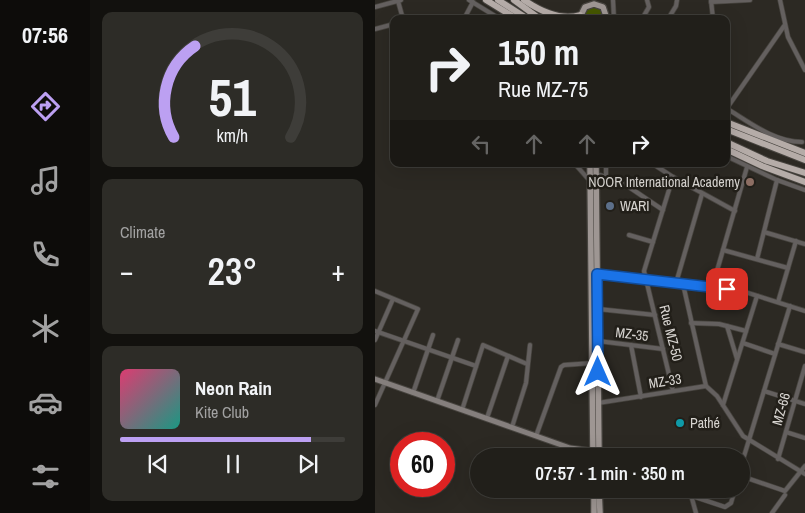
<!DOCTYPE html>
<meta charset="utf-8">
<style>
:root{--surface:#211f1a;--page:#2d2c27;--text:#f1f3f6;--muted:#a2a2a2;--line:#3e3d39;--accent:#bca0f2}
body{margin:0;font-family:"Archivo Narrow",sans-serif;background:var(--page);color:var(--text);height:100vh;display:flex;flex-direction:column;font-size:19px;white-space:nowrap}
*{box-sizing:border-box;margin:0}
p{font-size:16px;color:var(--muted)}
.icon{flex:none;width:28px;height:28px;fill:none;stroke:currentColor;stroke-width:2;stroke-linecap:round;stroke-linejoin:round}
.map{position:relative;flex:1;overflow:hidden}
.panel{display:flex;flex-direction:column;gap:12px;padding:12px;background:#12110e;width:285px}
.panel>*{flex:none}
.banner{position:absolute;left:15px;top:15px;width:340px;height:152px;border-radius:10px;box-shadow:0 5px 20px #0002,0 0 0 1px var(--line);background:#211f1a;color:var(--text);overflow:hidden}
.speed{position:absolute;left:15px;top:432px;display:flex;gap:10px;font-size:25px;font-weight:700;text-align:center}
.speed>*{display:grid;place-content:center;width:65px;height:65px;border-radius:50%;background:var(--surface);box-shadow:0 5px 20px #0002,0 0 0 1px var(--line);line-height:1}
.speed .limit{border:8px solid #d22;background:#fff;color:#111}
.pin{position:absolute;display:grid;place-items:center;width:42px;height:42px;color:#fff;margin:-21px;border-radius:10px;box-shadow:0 2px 8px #0006}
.me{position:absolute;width:55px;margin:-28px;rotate:0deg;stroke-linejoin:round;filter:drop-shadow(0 0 4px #0008)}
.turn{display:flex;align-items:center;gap:18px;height:105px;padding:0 25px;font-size:22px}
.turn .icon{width:65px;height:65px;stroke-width:2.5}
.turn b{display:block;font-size:35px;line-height:42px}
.lanes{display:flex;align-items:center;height:48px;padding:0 25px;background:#0003;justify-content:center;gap:25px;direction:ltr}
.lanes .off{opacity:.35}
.big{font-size:38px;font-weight:600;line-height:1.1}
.panel .tile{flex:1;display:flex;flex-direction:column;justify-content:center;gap:8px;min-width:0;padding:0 18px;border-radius:10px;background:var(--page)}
.panel .dial{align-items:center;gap:0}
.dial svg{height:130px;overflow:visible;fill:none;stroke:var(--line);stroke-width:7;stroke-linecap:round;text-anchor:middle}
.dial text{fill:var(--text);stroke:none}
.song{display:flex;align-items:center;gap:15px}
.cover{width:60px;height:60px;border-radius:8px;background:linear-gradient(135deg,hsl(340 70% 55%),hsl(170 70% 35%))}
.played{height:5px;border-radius:2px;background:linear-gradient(90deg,var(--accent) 85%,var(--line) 85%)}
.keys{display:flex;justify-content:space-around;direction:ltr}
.heat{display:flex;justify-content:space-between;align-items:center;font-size:28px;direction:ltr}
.trip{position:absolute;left:95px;top:448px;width:280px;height:50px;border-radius:25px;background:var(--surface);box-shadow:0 5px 20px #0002,0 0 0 1px var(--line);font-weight:600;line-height:50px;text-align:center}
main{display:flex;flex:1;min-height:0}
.dock{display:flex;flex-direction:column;width:90px;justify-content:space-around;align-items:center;background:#0d0c0a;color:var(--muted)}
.dock .icon{width:35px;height:35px}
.dock .on{color:var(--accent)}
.dock b{font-size:22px;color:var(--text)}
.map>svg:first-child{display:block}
.green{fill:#455700}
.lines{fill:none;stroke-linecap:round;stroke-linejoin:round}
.street-casing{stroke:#47443f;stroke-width:5.5}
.secondary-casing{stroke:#47443f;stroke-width:7}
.primary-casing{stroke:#47443f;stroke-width:8}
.highway-casing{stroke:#47443f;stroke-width:8}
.street{stroke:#64605f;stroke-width:4}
.secondary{stroke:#857f7d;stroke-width:5}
.primary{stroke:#9e9693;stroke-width:5.5}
.highway{stroke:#b5aca8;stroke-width:6}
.route-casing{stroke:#114b97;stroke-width:12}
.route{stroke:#1a73e8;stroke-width:9}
.education-dot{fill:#8d6e63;stroke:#221f19;stroke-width:2}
.service-dot{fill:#5c6f8a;stroke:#221f19;stroke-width:2}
.culture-dot{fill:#0f9aa8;stroke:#221f19;stroke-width:2}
.labels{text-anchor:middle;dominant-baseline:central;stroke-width:5;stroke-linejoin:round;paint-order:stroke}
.poi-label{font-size:14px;fill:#d7d4d0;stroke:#221f19;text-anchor:start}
.street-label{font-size:14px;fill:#d7d4d0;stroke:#221f19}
</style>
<main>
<nav class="dock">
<b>07:56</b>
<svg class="icon on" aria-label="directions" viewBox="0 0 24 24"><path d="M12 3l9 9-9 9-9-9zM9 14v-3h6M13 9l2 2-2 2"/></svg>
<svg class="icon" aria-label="music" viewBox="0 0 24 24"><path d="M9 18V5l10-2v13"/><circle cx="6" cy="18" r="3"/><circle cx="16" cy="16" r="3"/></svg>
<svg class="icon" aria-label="phone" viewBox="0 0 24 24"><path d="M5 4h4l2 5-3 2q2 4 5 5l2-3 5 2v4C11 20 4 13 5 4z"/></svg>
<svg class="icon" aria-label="climate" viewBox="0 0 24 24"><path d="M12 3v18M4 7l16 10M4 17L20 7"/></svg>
<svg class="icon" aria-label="car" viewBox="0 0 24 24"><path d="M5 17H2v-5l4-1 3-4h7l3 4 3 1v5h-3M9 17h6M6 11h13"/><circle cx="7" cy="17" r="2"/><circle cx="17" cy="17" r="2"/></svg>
<svg class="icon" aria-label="filters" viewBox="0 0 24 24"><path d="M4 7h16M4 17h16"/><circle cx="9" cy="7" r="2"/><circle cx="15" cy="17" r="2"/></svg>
</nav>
<section class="panel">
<div class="tile dial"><svg viewBox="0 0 100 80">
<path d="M14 69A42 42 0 1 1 86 69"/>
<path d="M14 69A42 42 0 0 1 27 13" stroke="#bca0f2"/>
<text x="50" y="56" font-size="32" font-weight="700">51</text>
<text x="50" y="72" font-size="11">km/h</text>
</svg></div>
<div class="tile"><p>Climate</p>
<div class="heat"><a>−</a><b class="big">23°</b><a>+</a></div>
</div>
<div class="tile">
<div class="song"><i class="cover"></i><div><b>Neon Rain</b><p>Kite Club</p></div></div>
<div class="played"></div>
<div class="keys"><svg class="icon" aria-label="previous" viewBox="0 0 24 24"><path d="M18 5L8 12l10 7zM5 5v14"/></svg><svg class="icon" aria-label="pause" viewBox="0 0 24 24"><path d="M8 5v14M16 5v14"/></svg><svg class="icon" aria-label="next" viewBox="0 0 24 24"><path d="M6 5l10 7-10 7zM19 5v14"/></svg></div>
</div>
</section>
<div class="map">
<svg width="430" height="513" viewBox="0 0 430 513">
<rect width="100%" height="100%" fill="#2c2923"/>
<path class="green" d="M215 6 226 10 228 19H206V15Z"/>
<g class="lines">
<defs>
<g id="street">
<path d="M94 0 125 19"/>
<path d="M238 0 239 19"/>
<path d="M336 0 338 19"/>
<path d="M405 0 413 37 430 70"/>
<path d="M23 1 28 19"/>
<path d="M336 2 375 0"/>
<path d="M0 7 26 0"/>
<path d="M75 19 90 17 98 2"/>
<path d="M267 19 274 7 272 0"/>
<path d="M293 19 301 6 302 0"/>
<path d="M0 29 19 24"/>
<path d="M351 108C374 122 399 142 427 142"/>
<path d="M352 108 409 26"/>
<path d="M351 156 402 180 430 190"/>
<path d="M200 164 215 181"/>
<path d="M278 164 298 177 360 211"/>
<path d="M221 174 245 181 288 210"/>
<path d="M231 175V164"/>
<path d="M298 177 269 271 298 391"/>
<path d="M389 232 430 244"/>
<path d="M254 235 278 242"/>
<path d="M348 250 413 268"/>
<path d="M382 259 402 180"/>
<path d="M223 274 367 291 430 311"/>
<path d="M301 283 327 194"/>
<path d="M308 284 331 386 342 396 368 436 430 474"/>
<path d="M337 288 372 167"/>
<path d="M0 291 43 309 0 405"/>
<path d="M403 302 421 241"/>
<path d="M223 309 280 315"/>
<path d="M316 323 344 324 371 331"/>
<path d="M352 326 362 359"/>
<path d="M0 331 101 366"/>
<path d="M0 340 18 299"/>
<path d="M223 341 288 349"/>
<path d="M368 343 400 354"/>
<path d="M403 344 430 352"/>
<path d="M256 345 266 397"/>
<path d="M389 391 430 404"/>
<path d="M38 393 58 335"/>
<path d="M62 401 83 340"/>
<path d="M223 403 331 386"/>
<path d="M348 405 382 296"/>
<path d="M87 410 108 345 152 364"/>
<path d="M112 418 133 356"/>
<path d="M137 427 151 383 155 345"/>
<path d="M411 432 430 438"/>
<path d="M161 436 186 367 189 365 218 363"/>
<path d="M403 459 430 366"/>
<path d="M366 466 415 306"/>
<path d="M366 476 410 491 430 466"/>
<path d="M296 489 350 507 356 503 360 489"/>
<path d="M316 495 321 513"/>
<path d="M397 513 410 495"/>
</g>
<path id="secondary" d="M0 379 195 448 218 451"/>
<g id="primary">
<path d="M204 19 210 7 219 4 228 7 232 19"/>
<path d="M215 164 218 456"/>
<path d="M221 164 224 456"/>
<path d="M219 489V513"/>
<path d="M224 489 225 513"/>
</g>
<g id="highway">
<path d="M111 0 142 19"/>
<path d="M123 0 153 19"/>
<path d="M139 0 165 19"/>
<path d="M149 0C165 11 185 21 205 15"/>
<path d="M351 122 430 153"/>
<path d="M351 129 430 160"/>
<path d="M351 142 392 161 430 173"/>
<path d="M351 149 387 166 430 182"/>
</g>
</defs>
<use href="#street" class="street-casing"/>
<use href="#secondary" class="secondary-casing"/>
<use href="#primary" class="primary-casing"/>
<use href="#highway" class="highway-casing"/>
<use href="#street" class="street"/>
<use href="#secondary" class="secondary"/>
<use href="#primary" class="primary"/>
<use href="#highway" class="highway"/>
</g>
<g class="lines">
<defs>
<path id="route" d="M223 372 222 274 352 289"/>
</defs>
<use href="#route" class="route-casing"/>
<use href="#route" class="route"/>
</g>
<circle class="education-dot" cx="375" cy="182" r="5"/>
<circle class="service-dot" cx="235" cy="206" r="5"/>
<circle class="culture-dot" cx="305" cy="423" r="5"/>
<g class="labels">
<g class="poi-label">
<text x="365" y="182" text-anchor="end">NOOR International Academy</text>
<text x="245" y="206">WARI</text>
<text x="315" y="423">Pathé</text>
</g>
<g class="street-label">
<text transform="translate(296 333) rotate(76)">Rue MZ-50</text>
<text transform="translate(257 334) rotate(7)">MZ-35</text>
<text transform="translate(290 381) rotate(-9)">MZ-33</text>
<text transform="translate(406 409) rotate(-74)">MZ-66</text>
</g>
</g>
</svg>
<div class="speed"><div class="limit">60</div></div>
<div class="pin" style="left:352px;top:289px;background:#d93025"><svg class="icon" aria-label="arrive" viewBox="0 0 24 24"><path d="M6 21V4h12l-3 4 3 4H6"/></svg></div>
<svg class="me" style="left:223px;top:372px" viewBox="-20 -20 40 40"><path d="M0-17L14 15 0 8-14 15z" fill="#1a73e8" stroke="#fff" stroke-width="4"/></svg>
<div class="trip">07:57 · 1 min · 350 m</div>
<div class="banner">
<div class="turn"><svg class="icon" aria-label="right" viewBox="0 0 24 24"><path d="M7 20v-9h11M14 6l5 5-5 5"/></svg><div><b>150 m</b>Rue MZ-75</div></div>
<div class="lanes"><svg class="icon off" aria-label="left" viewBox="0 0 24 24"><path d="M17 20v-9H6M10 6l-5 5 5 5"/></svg><svg class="icon off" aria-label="ahead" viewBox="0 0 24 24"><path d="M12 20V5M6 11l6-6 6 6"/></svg><svg class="icon off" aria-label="ahead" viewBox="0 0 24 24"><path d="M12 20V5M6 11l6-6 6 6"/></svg><svg class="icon" aria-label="right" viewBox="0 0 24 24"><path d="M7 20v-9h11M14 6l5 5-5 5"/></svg></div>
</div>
</div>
</main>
